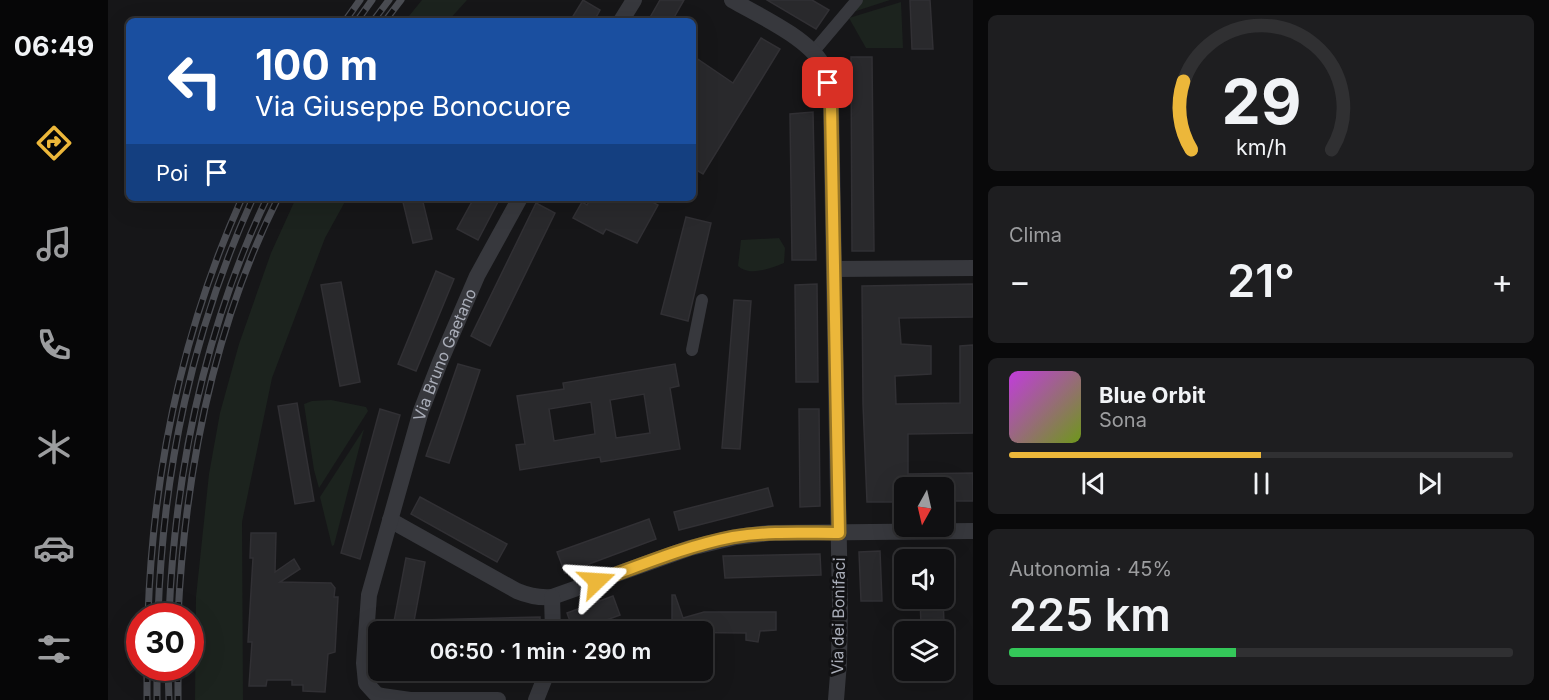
<!DOCTYPE html>
<html lang="it">
<meta charset="utf-8">
<style>
:root{--surface:#101012;--page:#1e1e20;--text:#f1f3f6;--muted:#9c9d9f;--line:#303032;--accent:#ecb73a}
body{margin:0;font-family:Inter,sans-serif;background:var(--page);color:var(--text);height:100vh;display:flex;flex-direction:column;font-size:22px;white-space:nowrap}
*{box-sizing:border-box;margin:0}
p{font-size:20px;color:var(--muted)}
.icon{flex:none;width:33px;height:33px;fill:none;stroke:currentColor;stroke-width:2;stroke-linecap:round;stroke-linejoin:round}
.map{position:relative;flex:1;overflow:hidden}
.sheet{display:flex;flex-direction:column;gap:15px;padding:15px;background:#09090a;width:576px}
.sheet>*{flex:none}
.guide{position:absolute;left:18px;top:18px;width:570px;height:183px;border-radius:9px;box-shadow:0 6px 24px #0002,0 0 0 2px var(--line);background:#1a4fa0;color:#fff;overflow:hidden}
.needle{width:39px;rotate:188deg}
.tools{position:absolute;left:786px;top:477px;display:grid;gap:12px}
.tools a{display:grid;place-items:center;width:60px;height:60px;border-radius:9px;background:var(--surface);box-shadow:0 6px 24px #0002,0 0 0 2px var(--line);font-size:30px}
.speed{position:absolute;left:18px;top:603px;display:flex;gap:12px;font-size:30px;font-weight:700;text-align:center}
.speed>*{display:grid;place-content:center;width:78px;height:78px;border-radius:50%;background:var(--surface);box-shadow:0 6px 24px #0002,0 0 0 2px var(--line);line-height:1}
.speed .limit{border:9px solid #d22;background:#fff;color:#111}
.pin{position:absolute;display:grid;place-items:center;width:51px;height:51px;color:#fff;margin:-26px;border-radius:12px;box-shadow:0 3px 9px #0006}
.me{position:absolute;width:66px;margin:-33px;rotate:70deg;stroke-linejoin:round;filter:drop-shadow(0 0 4px #0008)}
.turn{display:flex;align-items:center;gap:21px;height:126px;padding:0 30px;font-size:27px}
.turn .icon{width:78px;height:78px;stroke-width:2.5}
.turn b{display:block;font-size:42px;line-height:51px}
.then{display:flex;align-items:center;height:57px;padding:0 30px;background:#0003;gap:12px;font-size:22px}
.big{font-size:45px;font-weight:600;line-height:1.1}
.sheet .card{flex:1;display:flex;flex-direction:column;justify-content:center;gap:9px;min-width:0;padding:0 21px;border-radius:9px;background:var(--page)}
.sheet .dial{align-items:center;gap:0}
.dial svg{height:156px;overflow:visible;fill:none;stroke:var(--line);stroke-width:7;stroke-linecap:round;text-anchor:middle}
.dial text{fill:var(--text);stroke:none}
.song{display:flex;align-items:center;gap:18px}
.cover{width:72px;height:72px;border-radius:9px;background:linear-gradient(135deg,hsl(290 70% 55%),hsl(80 70% 35%))}
.played{height:6px;border-radius:3px;background:linear-gradient(90deg,var(--accent) 50%,var(--line) 50%)}
.keys{display:flex;justify-content:space-around;direction:ltr}
.heat{display:flex;justify-content:space-between;align-items:center;font-size:33px;direction:ltr}
.charge{height:9px;border-radius:4px;background:linear-gradient(90deg,#34c759 45%,var(--line) 0)}
.trip{position:absolute;left:260px;top:621px;width:345px;height:60px;border-radius:9px;background:var(--surface);box-shadow:0 6px 24px #0002,0 0 0 2px var(--line);font-weight:600;line-height:60px;text-align:center}
main{display:flex;flex:1;min-height:0}
.menu{display:flex;flex-direction:column;width:108px;justify-content:space-around;align-items:center;background:#060607;color:var(--muted)}
.menu .icon{width:42px;height:42px}
.menu .on{color:var(--accent)}
.menu b{font-size:27px;color:var(--text)}
.map>svg:first-child{display:block}
.green{fill:#1c231e}
.building{fill:#29292c;stroke:#313034;stroke-width:1.5;fill-rule:evenodd}
.lines{fill:none;stroke-linecap:round;stroke-linejoin:round}
.pedestrian{stroke:#37383d;stroke-width:12}
.minor{stroke:#37383d;stroke-width:16}
.rail-casing{stroke:#4a4c52;stroke-width:7}
.rail{stroke:#111113;stroke-width:4.5;stroke-dasharray:14;stroke-linecap:butt}
.route-casing{stroke:#997726;stroke-width:15}
.route{stroke:#ecb73a;stroke-width:10}
.labels{text-anchor:middle;dominant-baseline:central;stroke-width:6;stroke-linejoin:round;paint-order:stroke}
.street-label{font-size:16px;fill:#a9adb8;stroke:#111113}
</style>
<main>
<nav class="menu">
<b>06:49</b>
<svg class="icon on" aria-label="directions" viewBox="0 0 24 24"><path d="M12 3l9 9-9 9-9-9zM9 14v-3h6M13 9l2 2-2 2"/></svg>
<svg class="icon" aria-label="music" viewBox="0 0 24 24"><path d="M9 18V5l10-2v13"/><circle cx="6" cy="18" r="3"/><circle cx="16" cy="16" r="3"/></svg>
<svg class="icon" aria-label="phone" viewBox="0 0 24 24"><path d="M5 4h4l2 5-3 2q2 4 5 5l2-3 5 2v4C11 20 4 13 5 4z"/></svg>
<svg class="icon" aria-label="climate" viewBox="0 0 24 24"><path d="M12 3v18M4 7l16 10M4 17L20 7"/></svg>
<svg class="icon" aria-label="car" viewBox="0 0 24 24"><path d="M5 17H2v-5l4-1 3-4h7l3 4 3 1v5h-3M9 17h6M6 11h13"/><circle cx="7" cy="17" r="2"/><circle cx="17" cy="17" r="2"/></svg>
<svg class="icon" aria-label="filters" viewBox="0 0 24 24"><path d="M4 7h16M4 17h16"/><circle cx="9" cy="7" r="2"/><circle cx="15" cy="17" r="2"/></svg>
</nav>
<div class="map">
<svg width="865" height="700" viewBox="0 0 865 700">
<rect width="100%" height="100%" fill="#161618"/>
<g class="green">
<path d="M314 0H359L340 21H297Z"/>
<path d="M753 0H782L745 12Z"/>
<path d="M793 2 795 48H758L741 18Z"/>
<path d="M188 198H239L217 238 164 378 134 522 135 700H87L88 597 101 474 112 413 131 344 163 253Z"/>
<path d="M671 238 677 248 676 263C663 268 642 277 630 266L633 240Z"/>
<path d="M223 400 258 407 260 411 211 488 206 470 196 404 204 401Z"/>
<path d="M256 429 226 545 224 546 212 497Z"/>
</g>
<g class="building">
<path d="M475 0 492 10 486 21H462Z"/>
<path d="M552 0H576L564 21H540Z"/>
<path d="M659 0H704L721 10 708 29Z"/>
<path d="M802 0H822L825 49H804Z"/>
<path d="M653 38 672 49 595 174 585 168V56L625 83Z"/>
<path d="M743 57H764L766 251H744Z"/>
<path d="M705 112 708 260H684L682 114Z"/>
<path d="M294 198H314L324 239 305 243Z"/>
<path d="M366 198H392L370 240 349 229Z"/>
<path d="M483 198H537L550 205 529 243 498 229 495 234 465 218 474 202 479 205Z"/>
<path d="M428 203 447 213 382 346 363 336Z"/>
<path d="M578 217 603 223 580 321 553 314Z"/>
<path d="M328 271 346 279 308 371 290 364Z"/>
<path d="M233 282 252 382 232 386 213 285Z"/>
<path d="M709 284 710 382H688L687 285Z"/>
<path d="M865 284V317L791 318 793 344 823 346V374L787 376 788 404 852 403V346L865 345V433L800 434V474L865 473V501H836V488H796V502H759L755 404 754 286Z"/>
<path d="M626 300 643 301 632 449 614 448Z"/>
<path d="M350 364 372 370 341 463 318 456Z"/>
<path d="M567 364 571 386 562 388 572 449 493 462 492 457 412 470 408 445 417 444 409 396 456 389 455 383ZM536 394 542 433 508 438 502 400ZM483 402 487 434 446 441 441 409Z"/>
<path d="M189 403 206 501 187 504 170 406Z"/>
<path d="M272 409 292 415 252 559 233 553Z"/>
<path d="M691 409H711L712 506 692 507Z"/>
<path d="M660 488 665 506 571 530 566 512Z"/>
<path d="M312 497 399 544 389 562 303 514Z"/>
<path d="M541 519 548 539 457 573 449 552Z"/>
<path d="M143 533H168L167 572 186 559 192 569 172 582 223 583 227 588 226 597H230L227 652 220 654 217 692 195 691V685H184V680H159L158 686H141L144 642H140L145 558H142Z"/>
<path d="M772 551 774 601H753L751 552Z"/>
<path d="M712 554 713 575 617 578 615 556Z"/>
<path d="M298 558 317 562 304 632H284Z"/>
<path d="M564 595H567L575 618 596 612H668V630L652 631 650 642 638 640V633L542 632 541 628 564 621Z"/>
<path d="M505 596 512 615 466 632 459 613Z"/>
<path d="M812 598H835L836 623 813 624Z"/>
<path d="M432 617V632H315V620Z"/>
</g>
<g class="lines">
<g class="pedestrian">
<path d="M705 52 749 0"/>
<path d="M584 350 594 300"/>
</g>
<g class="minor">
<path d="M624 0C650 15 700 38 714 64 720 77 721 92 723 105L732 606 731 662 728 700"/>
<path d="M513 21 526 0"/>
<path d="M726 269 865 268"/>
<path d="M282 520 409 591C421 596 431 598 444 597L582 548 628 537 661 533 865 531"/>
<path d="M444 597 445 632"/>
<path id="s1" d="M390 700H302L274 696 268 694 258 683 256 663 261 595 313 411 332 362 369 276 412 198"/>
<path d="M428 700 440 670"/>
</g>
<defs>
<g id="rail">
<path d="M237 21 252 0"/>
<path d="M249 21 264 0"/>
<path d="M265 21 281 0"/>
<path d="M277 21 293 0"/>
<path d="M40 616C45 471 74 331 134 198"/>
<path d="M50 616C55 469 84 332 145 198"/>
<path d="M61 616C67 472 97 328 159 198"/>
<path d="M70 616C77 473 105 328 170 198"/>
<path d="M39 668V700"/>
<path d="M49 668V700"/>
<path d="M60 668 61 700"/>
<path d="M70 668V700"/>
</g>
</defs>
<use href="#rail" class="rail-casing"/>
<use href="#rail" class="rail"/>
</g>
<g class="lines">
<defs>
<path id="route" d="M489 581C534 565 578 546 625 537 660 531 696 533 731 533L723 105 720 83"/>
</defs>
<use href="#route" class="route-casing"/>
<use href="#route" class="route"/>
</g>
<g class="labels">
<g class="street-label">
<text stroke="none"><textPath href="#s1" startOffset="478">Via Bruno Gaetano</textPath></text>
<text transform="translate(730 616) rotate(-89)">Via dei Bonifaci</text>
</g>
</g>
</svg>
<div class="tools">
<a><svg class="needle" viewBox="-14 -14 28 28"><path d="M0-13l5 13h-10z" fill="#e53935"/><path d="M0 13l5-13h-10z" fill="#9c9d9f"/></svg></a>
<a><svg class="icon" aria-label="sound" viewBox="0 0 24 24"><path d="M4 9h4l5-4v14l-5-4H4zM17 9q2 3 0 6"/></svg></a>
<a><svg class="icon" aria-label="layers" viewBox="0 0 24 24"><path d="M12 4l9 5-9 5-9-5zM3 14l9 5 9-5"/></svg></a>
</div>
<div class="speed"><div class="limit">30</div></div>
<div class="pin" style="left:720px;top:83px;background:#d93025"><svg class="icon" aria-label="arrive" viewBox="0 0 24 24"><path d="M6 21V4h12l-3 4 3 4H6"/></svg></div>
<svg class="me" style="left:489px;top:581px" viewBox="-20 -20 40 40"><path d="M0-17L14 15 0 8-14 15z" fill="#ecb73a" stroke="#fff" stroke-width="4"/></svg>
<div class="trip">06:50 · 1 min · 290 m</div>
<div class="guide">
<div class="turn"><svg class="icon" aria-label="left" viewBox="0 0 24 24"><path d="M17 20v-9H6M10 6l-5 5 5 5"/></svg><div><b>100 m</b>Via Giuseppe Bonocuore</div></div>
<div class="then">Poi<svg class="icon" aria-label="arrive" viewBox="0 0 24 24"><path d="M6 21V4h12l-3 4 3 4H6"/></svg></div>
</div>
</div>
<section class="sheet">
<div class="card dial"><svg viewBox="0 0 100 80">
<path d="M14 69A42 42 0 1 1 86 69"/>
<path d="M14 69A42 42 0 0 1 10 34" stroke="#ecb73a"/>
<text x="50" y="56" font-size="32" font-weight="700">29</text>
<text x="50" y="72" font-size="11">km/h</text>
</svg></div>
<div class="card"><p>Clima</p>
<div class="heat"><a>−</a><b class="big">21°</b><a>+</a></div>
</div>
<div class="card">
<div class="song"><i class="cover"></i><div><b>Blue Orbit</b><p>Sona</p></div></div>
<div class="played"></div>
<div class="keys"><svg class="icon" aria-label="previous" viewBox="0 0 24 24"><path d="M18 5L8 12l10 7zM5 5v14"/></svg><svg class="icon" aria-label="pause" viewBox="0 0 24 24"><path d="M8 5v14M16 5v14"/></svg><svg class="icon" aria-label="next" viewBox="0 0 24 24"><path d="M6 5l10 7-10 7zM19 5v14"/></svg></div>
</div>
<div class="card"><p>Autonomia · 45%</p><b class="big">225 km</b><div class="charge"></div></div>
</section>
</main>
